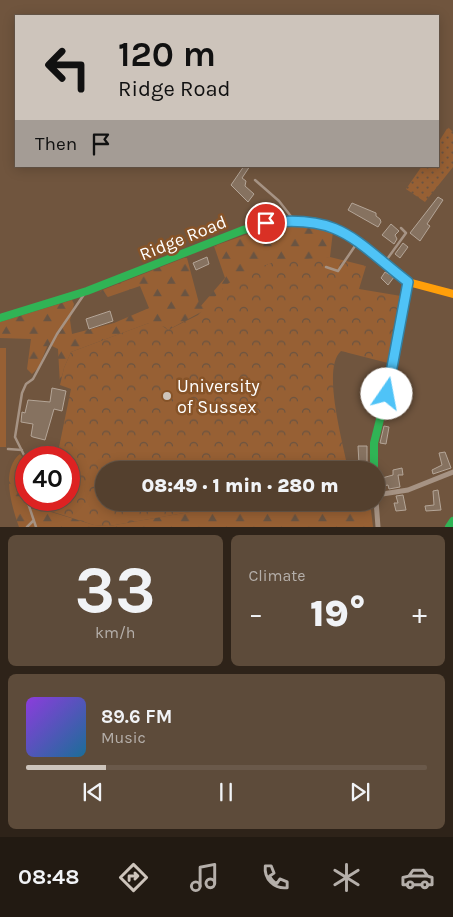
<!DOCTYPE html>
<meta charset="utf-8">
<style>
:root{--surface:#54402e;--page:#5d4b3a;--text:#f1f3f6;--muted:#b5afaa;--line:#6a594a;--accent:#cdc4bb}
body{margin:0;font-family:Karla,sans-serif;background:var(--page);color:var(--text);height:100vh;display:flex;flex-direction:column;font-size:19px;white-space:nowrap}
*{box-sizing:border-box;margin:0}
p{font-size:16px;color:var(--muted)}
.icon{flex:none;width:28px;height:28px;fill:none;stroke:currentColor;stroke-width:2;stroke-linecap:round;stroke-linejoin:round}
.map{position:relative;height:527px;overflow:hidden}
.sheet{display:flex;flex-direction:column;gap:8px;padding:8px;background:#2e2319;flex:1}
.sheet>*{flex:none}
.hud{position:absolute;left:15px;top:15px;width:424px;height:152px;border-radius:0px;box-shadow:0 2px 12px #0003,0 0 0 1px var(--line);background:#cdc4bb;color:#111;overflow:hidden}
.speed{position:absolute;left:15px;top:446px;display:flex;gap:10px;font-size:25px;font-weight:700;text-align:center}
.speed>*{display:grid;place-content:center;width:65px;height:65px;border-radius:50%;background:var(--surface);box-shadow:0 2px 12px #0003,0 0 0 1px var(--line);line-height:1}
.speed .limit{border:8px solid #d22;background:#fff;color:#111}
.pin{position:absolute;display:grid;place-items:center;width:42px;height:42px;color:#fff;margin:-21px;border:2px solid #fff;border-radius:50%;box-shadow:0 1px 5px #0007}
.me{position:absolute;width:55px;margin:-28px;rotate:12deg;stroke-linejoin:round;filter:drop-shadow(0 0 4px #0008)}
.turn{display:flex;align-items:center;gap:18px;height:105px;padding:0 20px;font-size:22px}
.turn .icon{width:65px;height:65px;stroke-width:2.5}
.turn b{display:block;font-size:35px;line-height:42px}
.then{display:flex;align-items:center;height:48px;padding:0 20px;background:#0003;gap:10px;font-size:19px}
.big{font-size:38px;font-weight:800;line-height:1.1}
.sheet .tile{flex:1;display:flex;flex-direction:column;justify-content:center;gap:8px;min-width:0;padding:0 18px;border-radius:8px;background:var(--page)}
.sheet .dial{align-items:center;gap:0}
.dial b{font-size:65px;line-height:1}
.song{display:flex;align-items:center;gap:15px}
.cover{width:60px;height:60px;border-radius:8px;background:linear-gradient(135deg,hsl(270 70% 55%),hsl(200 70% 35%))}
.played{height:5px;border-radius:2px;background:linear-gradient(90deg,var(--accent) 20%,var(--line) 20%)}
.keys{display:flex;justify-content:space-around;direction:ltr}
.heat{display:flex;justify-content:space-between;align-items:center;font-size:28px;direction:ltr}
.sheet .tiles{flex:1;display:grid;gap:8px;grid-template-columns:1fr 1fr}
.tile:last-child{grid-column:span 2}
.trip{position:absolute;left:95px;top:461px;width:290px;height:50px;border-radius:25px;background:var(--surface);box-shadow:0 2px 12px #0003,0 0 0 1px var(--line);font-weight:800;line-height:50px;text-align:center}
.menu{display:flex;height:80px;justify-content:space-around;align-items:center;background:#221a12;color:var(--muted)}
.menu .icon{width:35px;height:35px}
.menu .active{color:var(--accent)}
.menu b{font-size:22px;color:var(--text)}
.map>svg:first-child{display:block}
.grass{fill:#976034}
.forest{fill:url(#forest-firs)}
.park{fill:url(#park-crowns)}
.garden{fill:url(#garden-dots)}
.building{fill:#867260;stroke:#b4a597}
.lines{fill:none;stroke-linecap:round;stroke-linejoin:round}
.lane{stroke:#a69384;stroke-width:2.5}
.street{stroke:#a69384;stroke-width:5}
.fast{stroke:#30b455;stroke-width:8}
.slow{stroke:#ff9f0a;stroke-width:8}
.route-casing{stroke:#337fa1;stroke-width:12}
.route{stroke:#4fc3f7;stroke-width:9}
.poi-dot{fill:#cdc4bb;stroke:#865328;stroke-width:2}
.labels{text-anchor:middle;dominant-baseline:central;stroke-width:5;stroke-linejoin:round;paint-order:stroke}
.street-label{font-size:18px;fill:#fff;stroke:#865328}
.poi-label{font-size:18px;fill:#fff;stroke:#865328;text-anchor:start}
</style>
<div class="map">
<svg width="453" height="527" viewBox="0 0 453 527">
<defs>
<pattern id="forest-firs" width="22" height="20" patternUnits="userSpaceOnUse" patternTransform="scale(1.25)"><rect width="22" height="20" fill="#976034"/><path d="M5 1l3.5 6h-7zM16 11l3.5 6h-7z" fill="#6a5442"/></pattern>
<pattern id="park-crowns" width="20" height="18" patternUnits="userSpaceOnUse" patternTransform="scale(1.25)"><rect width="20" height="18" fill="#976034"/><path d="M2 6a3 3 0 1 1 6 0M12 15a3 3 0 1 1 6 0" fill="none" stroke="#6a5442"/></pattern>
<pattern id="garden-dots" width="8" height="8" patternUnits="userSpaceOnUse" patternTransform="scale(1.25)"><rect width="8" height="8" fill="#976034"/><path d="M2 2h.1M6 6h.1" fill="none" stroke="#6a5442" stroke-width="1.8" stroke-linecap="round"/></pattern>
</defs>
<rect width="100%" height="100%" fill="#70553e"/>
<rect class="grass" x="0" y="348" width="6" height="99"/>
<g class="forest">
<path d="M286 225H309L333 231 330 257 317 260 203 311 168 330 165 327 149 323 71 352 64 368 60 385 58 349 48 344 39 367 32 374 27 369 31 339 0 338V322L72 300 74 304 70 320 72 334 114 323 149 308 140 286 108 297 100 291 184 258H187L200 307 225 278 214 246 262 229Z"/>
<path d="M20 454 26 462V500H42L51 512 94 525 109 526 242 503 370 502 373 527H19C12 507 0 470 20 454Z"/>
</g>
<path class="park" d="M330 257 366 266 359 289 401 296 388 363 341 351C321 368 344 446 348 470H104V502L242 503 109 526 94 525 47 510 42 500H69V458L57 457 71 389 60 385 64 368 71 352 149 323H158L168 330 198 315 226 285 249 271 274 262Z"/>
<path class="garden" d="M448 127 453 132V167L425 202 406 189 422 166H438V143Z"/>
<g class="building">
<path d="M244 166H250L242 178 246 181 245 186 254 194 248 202 231 185Z"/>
<path d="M438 197 443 200 427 224 430 226 420 241 410 233Z"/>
<path d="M352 203 376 213V216L380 219 381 222 378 227 348 210Z"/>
<path d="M391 224 399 231 395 235 397 239 394 244 382 235Z"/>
<path d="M403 243 408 247 400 258 395 254Z"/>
<path d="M207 257 209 264 196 270 193 263Z"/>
<path d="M385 272 394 277 388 285 381 278Z"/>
<path d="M110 311 113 321 89 329 86 319Z"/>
<path d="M365 379 377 382 374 390 370 389 369 393 362 391Z"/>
<path d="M52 388 66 391 62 411 54 409 45 440 33 437 31 436 33 424 21 422 22 412 25 413 28 400 50 402Z"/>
<path d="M384 426 389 427 386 444 380 443Z"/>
<path d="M358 446H367V464H359Z"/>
<path d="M445 452 451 468 433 474 432 470 442 465 439 453Z"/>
<path d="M402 468 403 475H398L400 487 389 489 388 485 383 486 382 478 393 475V470Z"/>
<path d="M438 490 441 510 426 511 425 506 434 505 433 491Z"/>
<path d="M403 495 406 510 396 511 394 503H398L396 496Z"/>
</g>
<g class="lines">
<g class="lane">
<path d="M255 180 279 201 293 219"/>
<path d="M385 262 406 233 401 228"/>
<path d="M326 267 338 271 357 243"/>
<path d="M8 449 22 450"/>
<path d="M26 459 15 437 22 393 26 384 33 379 57 334 85 293"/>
<path d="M27 500 36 527"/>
<path d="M27 527 33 521"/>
</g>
<g class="street">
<path d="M376 495 408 490 453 472"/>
<path d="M376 500 378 527"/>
</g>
<g class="fast">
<path d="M0 318 87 291 243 230 281 221H313L335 227 368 248 389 265"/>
<path d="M374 470V443L393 368 408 282"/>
<path d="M449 527 453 521"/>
</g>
<path class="slow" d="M389 265 408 282 453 294"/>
</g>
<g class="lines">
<defs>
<path id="route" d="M266 223C340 214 354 240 408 282L387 394"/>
</defs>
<use href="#route" class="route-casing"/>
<use href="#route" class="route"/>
</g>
<circle class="poi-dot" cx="167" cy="396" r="5"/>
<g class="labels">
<g class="street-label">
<text transform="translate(183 238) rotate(-22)">Ridge Road</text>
</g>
<g class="poi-label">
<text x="177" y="386">University<tspan x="177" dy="21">of Sussex</tspan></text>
</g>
</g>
</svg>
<div class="speed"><div class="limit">40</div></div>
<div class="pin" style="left:266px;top:223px;background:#d93025"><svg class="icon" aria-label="arrive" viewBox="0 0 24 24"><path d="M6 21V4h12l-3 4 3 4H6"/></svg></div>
<svg class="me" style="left:387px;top:394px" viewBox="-20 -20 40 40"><circle r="19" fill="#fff"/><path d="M0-13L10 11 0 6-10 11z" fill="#4fc3f7"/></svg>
<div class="trip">08:49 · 1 min · 280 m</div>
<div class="hud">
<div class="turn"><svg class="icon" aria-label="left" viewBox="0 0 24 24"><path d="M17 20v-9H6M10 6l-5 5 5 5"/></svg><div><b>120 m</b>Ridge Road</div></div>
<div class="then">Then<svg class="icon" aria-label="arrive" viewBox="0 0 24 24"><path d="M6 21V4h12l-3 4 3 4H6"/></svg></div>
</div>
</div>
<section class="sheet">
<div class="tiles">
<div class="tile dial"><b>33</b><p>km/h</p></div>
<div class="tile"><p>Climate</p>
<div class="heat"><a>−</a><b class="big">19°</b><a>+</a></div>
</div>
<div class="tile">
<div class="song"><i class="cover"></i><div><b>89.6 FM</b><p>Music</p></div></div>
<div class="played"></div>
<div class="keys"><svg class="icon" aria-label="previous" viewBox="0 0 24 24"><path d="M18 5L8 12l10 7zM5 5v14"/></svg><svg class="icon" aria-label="pause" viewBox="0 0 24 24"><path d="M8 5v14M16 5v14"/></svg><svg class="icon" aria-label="next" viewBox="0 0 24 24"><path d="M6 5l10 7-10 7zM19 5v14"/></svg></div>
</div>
</div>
</section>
<nav class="menu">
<b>08:48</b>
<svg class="icon active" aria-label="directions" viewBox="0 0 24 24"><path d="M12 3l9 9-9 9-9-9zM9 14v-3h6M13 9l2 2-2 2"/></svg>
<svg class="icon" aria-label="music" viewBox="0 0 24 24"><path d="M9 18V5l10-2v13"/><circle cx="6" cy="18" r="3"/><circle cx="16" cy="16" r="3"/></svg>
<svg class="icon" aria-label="phone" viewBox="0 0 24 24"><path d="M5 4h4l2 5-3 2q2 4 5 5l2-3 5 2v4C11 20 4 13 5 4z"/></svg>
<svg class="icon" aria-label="climate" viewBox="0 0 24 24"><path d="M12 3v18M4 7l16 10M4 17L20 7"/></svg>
<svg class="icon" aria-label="car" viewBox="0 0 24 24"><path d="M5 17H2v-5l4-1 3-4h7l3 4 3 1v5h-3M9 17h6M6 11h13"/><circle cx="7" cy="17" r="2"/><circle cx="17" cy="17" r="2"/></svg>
</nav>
